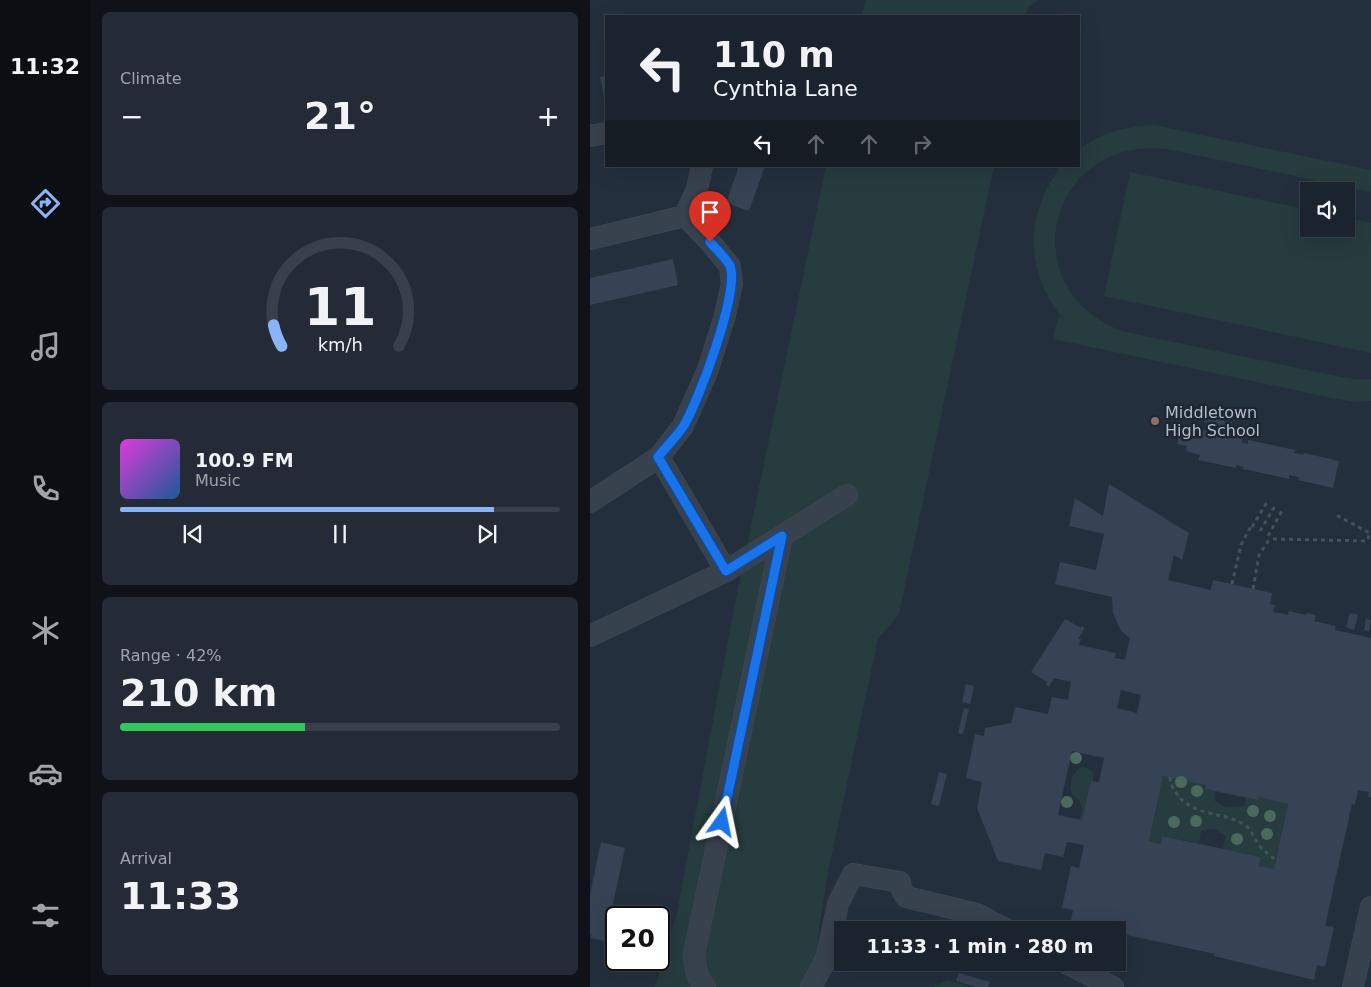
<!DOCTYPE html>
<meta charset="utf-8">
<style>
:root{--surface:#1b232e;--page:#242b36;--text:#f1f3f6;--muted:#a0a4aa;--line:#39404a;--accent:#8ab4f8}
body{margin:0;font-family:"DejaVu Sans",sans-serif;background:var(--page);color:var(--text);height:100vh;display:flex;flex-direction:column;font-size:19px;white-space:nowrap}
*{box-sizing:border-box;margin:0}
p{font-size:16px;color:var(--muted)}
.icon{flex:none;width:28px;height:28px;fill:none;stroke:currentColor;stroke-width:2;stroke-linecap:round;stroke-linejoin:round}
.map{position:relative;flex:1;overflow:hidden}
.side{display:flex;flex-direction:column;gap:12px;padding:12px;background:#0f1319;width:500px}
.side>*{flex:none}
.banner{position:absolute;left:15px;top:15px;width:475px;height:152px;border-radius:0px;box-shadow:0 5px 20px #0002,0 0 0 1px var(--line);background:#1b232e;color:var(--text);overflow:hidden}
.buttons{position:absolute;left:710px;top:182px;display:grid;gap:10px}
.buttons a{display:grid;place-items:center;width:55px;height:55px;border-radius:0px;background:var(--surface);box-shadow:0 5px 20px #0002,0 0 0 1px var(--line);font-size:25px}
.speed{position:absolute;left:15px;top:906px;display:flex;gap:10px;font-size:25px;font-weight:700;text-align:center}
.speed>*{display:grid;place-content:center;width:65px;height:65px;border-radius:50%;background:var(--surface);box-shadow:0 5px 20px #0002,0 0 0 1px var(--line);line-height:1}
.speed .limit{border:2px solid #111;border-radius:8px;background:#fff;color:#111}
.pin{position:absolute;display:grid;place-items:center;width:42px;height:42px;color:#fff;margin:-51px -21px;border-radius:50% 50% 50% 0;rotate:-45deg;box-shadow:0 0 5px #0007}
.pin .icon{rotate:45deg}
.me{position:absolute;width:55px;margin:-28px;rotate:12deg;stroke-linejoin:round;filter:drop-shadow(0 0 4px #0008)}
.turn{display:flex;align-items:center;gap:18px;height:105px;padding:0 25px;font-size:22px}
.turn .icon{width:65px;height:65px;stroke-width:2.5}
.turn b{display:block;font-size:35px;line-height:42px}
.lanes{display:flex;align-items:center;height:48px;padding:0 25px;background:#0003;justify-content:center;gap:25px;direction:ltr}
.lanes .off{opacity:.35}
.big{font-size:38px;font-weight:700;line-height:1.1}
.side .card{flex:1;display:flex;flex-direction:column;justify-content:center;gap:8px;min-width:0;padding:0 18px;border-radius:8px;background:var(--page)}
.side .dial{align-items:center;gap:0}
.dial svg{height:130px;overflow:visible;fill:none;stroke:var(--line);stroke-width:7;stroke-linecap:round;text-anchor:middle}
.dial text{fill:var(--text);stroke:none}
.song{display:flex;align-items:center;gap:15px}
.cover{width:60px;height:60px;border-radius:8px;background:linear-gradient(135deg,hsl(300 70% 55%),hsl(210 70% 35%))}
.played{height:5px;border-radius:2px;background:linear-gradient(90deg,var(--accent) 85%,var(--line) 85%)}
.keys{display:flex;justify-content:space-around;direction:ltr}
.heat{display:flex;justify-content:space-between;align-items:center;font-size:28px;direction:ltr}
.charge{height:8px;border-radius:4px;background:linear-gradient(90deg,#34c759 42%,var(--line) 0)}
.trip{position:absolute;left:244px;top:921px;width:292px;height:50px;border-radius:0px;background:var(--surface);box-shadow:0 5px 20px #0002,0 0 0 1px var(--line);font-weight:700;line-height:50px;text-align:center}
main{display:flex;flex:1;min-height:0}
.menu{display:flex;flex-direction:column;width:90px;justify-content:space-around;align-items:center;background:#0b0e12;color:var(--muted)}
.menu .icon{width:35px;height:35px}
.menu .active{color:var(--accent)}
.menu b{font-size:22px;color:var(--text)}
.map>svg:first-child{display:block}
.green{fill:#263c3f}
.building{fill:#364354;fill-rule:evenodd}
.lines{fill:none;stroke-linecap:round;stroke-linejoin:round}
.minor-casing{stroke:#414a57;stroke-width:22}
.path{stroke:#3f5557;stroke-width:3;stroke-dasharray:4 4;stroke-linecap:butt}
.minor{stroke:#38414e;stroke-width:21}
.tree{fill:#4b6a5d}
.route-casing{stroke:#114b97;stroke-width:12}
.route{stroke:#1a73e8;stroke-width:9}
.education-dot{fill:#8d6e63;stroke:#1d2633;stroke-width:2}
.labels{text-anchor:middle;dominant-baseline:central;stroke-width:5;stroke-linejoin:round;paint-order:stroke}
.poi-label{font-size:16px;fill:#b4bcc9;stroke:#1d2633;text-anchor:start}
</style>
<main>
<nav class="menu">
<b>11:32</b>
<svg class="icon active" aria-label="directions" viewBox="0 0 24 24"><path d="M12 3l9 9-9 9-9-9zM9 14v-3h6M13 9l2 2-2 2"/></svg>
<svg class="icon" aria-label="music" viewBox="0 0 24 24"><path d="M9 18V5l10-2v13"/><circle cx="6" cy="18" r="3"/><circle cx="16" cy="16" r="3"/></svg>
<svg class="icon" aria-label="phone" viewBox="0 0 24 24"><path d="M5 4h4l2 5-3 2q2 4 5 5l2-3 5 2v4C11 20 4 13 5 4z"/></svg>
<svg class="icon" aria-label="climate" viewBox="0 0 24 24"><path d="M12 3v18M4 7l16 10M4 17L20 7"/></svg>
<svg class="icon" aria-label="car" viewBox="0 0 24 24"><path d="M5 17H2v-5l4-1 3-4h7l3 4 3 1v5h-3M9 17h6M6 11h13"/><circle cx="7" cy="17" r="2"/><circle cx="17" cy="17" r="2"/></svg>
<svg class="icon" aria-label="filters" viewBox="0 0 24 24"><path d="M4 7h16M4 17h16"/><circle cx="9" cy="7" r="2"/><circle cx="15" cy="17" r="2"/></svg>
</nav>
<section class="side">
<div class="card"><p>Climate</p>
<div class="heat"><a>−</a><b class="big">21°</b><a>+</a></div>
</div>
<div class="card dial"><svg viewBox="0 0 100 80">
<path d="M14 69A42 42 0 1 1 86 69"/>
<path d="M14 69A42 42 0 0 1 9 56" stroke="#8ab4f8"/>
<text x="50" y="56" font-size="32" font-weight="700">11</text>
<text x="50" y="72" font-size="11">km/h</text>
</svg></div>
<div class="card">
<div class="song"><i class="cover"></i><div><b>100.9 FM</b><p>Music</p></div></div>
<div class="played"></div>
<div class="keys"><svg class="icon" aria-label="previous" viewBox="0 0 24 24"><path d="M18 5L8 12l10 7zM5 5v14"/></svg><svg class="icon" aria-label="pause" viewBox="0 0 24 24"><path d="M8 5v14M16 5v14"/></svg><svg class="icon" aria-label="next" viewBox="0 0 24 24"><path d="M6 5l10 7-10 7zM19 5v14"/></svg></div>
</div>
<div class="card"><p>Range · 42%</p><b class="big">210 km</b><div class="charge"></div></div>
<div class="card"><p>Arrival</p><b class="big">11:33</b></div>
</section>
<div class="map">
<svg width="781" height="987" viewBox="0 0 781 987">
<rect width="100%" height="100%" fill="#242f3e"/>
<g class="green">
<path d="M276 0H449L438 7 436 16H272Z"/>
<path d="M564 125 781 170V192L577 149C456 135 420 294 536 332L751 377 765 379H781V401L767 402 747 399 463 339 468 317 472 318C435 270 434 215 471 166H489V149C514 132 534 127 564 125Z"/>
<path d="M236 166H404L309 614 288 639 237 877 228 937 231 987H65L86 917 147 593Z"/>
<path d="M540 172 719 210V229H756V218L781 223V353L514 296Z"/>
<path d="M492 767C501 768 504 772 503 781H501L492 820H489C491 815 493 809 491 804 490 799 486 799 483 795 477 787 483 770 492 767Z"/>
<path d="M573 776 616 785 615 789 625 791 624 800 636 807 654 806 656 798 668 800 669 797 698 804 684 869 669 866 671 857 633 849 636 836 624 829 611 831 609 843 573 836 571 844 559 841Z"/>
<path d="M358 980 379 987H343Z"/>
</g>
<g class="building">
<path d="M16 76V101H15L10 77Z"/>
<path d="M149 166H175L159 211 136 203Z"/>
<path d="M83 259 88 285 0 305V278Z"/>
<path d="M617 409 635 413 634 421 642 422 641 428 614 422Z"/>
<path d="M591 425 652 439V442L658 444V440L705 450 704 453 713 455 714 453 749 461 743 488 708 480 709 477 699 475V479L653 469 654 467 646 465V468L608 460 610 455 596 451 597 446 587 444Z"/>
<path d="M519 484 599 533 592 560 584 555 578 580 621 590 623 580 682 593 680 604 685 605 683 612 698 615 699 611 716 615V613L726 615 724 621 746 626 745 630 781 638V797H778L779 792 768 790 765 805 762 804 735 926 744 927 735 967 727 965 724 980 624 956 625 954 528 933V930H498L480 926 483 910 472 908 481 866 489 868 494 845 477 842 473 857 455 853 451 870 408 861 387 808 392 782 376 778 385 734 394 736 395 728 421 723 425 707 458 714 462 697 478 700 481 682 464 678 459 687 456 685 457 682 441 672 475 619 491 628V626L495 628 488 639H491L489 645 526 653 525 658 535 660 540 638 531 631 523 613 522 597 465 584 470 562 506 570 514 534 479 526 485 498 513 516ZM531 690 551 695 547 713 527 708ZM482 751 514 758 509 782 501 781 492 820 468 815ZM573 776 616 785 615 789 668 800 669 797 698 804 684 869 669 866 671 857 572 836 571 844 559 841Z"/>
<path d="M760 613 768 615 764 630 756 627Z"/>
<path d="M776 619 781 620 779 631 774 630Z"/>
<path d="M376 684 384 686 380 704 372 702Z"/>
<path d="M374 708 379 709 373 734 368 733Z"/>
<path d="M349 772 357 774 349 806 341 804Z"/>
<path d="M11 842 35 848 15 941 1 938V934H0V894Z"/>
<path d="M381 962H409L406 972Z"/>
<path d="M369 973 400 982 398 987H386L366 981Z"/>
</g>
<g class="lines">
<defs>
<g id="minor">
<path d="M0 136 16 133"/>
<path d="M0 239 95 216 107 189 112 166"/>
<path d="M69 457 136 571"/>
<path d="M0 502 69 457 93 426 117 372 134 319 142 284 140 266 120 242 95 216"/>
<path d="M0 636 136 571 257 495"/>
<path d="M474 962 523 987"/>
<path d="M115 987C106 978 105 966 104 954L192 536"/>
<path d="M221 987 236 959 248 904 263 874 310 882 311 888 316 897 387 914 417 930"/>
<path d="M763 987 781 907"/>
</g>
</defs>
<use href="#minor" class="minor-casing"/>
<g class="path">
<path d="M662 527 677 502"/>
<path d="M670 531 685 506"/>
<path d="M678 536 693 509"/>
<path d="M683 539 777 541 780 533 744 514"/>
<path d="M642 584 651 545 661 526"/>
<path d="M663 589 669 555 680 538"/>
<path d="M580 777C580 784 584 789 587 794 603 817 632 811 653 824 662 829 663 837 669 845 673 850 680 856 686 860"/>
</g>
<use href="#minor" class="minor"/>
</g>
<g class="tree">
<circle cx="486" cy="758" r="6"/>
<circle cx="591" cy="782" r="6"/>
<circle cx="607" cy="791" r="6"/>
<circle cx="477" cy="802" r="6"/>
<circle cx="663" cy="811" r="6"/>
<circle cx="680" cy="816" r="6"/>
<circle cx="606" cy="821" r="6"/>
<circle cx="584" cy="822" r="6"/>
<circle cx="677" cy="834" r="6"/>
<circle cx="647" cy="839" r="6"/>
</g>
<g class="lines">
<defs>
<path id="route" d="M120 242C126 249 136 258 140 266 150 291 108 403 93 427 86 437 76 447 68 457L136 571 192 536 132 822"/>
</defs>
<use href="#route" class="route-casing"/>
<use href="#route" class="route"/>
</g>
<circle class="education-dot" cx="565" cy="421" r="5"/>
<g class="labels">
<g class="poi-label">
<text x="575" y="412">Middletown<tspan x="575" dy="18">High School</tspan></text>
</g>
</g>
</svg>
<div class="buttons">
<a><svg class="icon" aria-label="sound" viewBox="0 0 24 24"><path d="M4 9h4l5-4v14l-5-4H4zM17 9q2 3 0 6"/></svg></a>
</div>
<div class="speed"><div class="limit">20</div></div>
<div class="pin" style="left:120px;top:242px;background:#d93025"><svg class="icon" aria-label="arrive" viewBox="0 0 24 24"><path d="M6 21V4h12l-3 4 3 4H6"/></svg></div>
<svg class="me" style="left:132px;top:822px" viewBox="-20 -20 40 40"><path d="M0-17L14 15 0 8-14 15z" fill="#1a73e8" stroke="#fff" stroke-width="4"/></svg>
<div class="trip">11:33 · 1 min · 280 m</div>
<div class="banner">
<div class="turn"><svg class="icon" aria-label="left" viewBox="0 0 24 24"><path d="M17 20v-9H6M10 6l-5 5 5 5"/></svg><div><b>110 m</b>Cynthia Lane</div></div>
<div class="lanes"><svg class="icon" aria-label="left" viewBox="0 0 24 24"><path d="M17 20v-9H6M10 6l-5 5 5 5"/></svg><svg class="icon off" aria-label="ahead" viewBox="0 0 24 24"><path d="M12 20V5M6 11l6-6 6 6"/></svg><svg class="icon off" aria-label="ahead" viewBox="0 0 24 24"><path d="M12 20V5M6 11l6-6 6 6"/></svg><svg class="icon off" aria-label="right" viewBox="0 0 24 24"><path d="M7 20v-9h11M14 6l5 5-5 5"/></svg></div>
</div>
</div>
</main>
